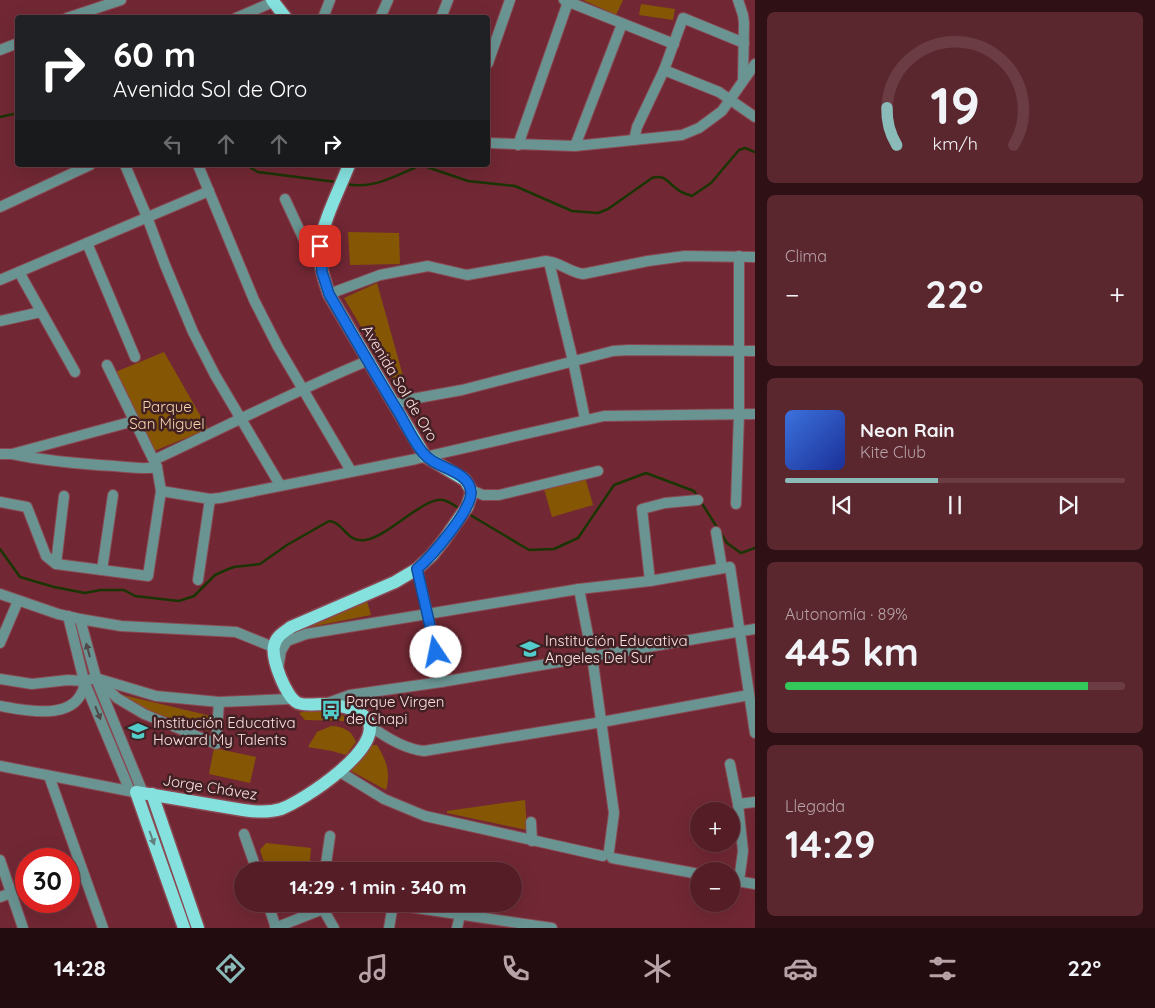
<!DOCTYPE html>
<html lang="es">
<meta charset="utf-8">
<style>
:root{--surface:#551e27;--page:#5b272f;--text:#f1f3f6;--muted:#b6a2a7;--line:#6b3c44;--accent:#8bbbb9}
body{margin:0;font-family:Quicksand,sans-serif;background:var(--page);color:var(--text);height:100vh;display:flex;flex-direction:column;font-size:19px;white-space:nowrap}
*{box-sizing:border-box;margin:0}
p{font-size:16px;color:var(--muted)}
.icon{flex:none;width:28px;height:28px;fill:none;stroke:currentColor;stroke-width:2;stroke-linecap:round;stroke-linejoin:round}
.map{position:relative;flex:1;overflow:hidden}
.sheet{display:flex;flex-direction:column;gap:12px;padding:12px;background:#2f1015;width:400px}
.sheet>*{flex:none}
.top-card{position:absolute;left:15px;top:15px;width:475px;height:152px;border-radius:5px;box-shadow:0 5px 20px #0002,0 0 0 1px var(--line);background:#202124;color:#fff;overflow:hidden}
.buttons{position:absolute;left:690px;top:802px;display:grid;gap:10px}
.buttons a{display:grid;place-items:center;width:50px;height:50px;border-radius:50%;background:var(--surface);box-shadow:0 5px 20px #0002,0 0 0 1px var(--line);font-size:25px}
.speed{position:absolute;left:15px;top:848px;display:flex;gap:10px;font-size:25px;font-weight:700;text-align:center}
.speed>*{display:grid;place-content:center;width:65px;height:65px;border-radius:50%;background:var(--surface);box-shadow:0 5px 20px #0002,0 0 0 1px var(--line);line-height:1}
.speed .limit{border:8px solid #d22;background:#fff;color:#111}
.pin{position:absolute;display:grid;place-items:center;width:42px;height:42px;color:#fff;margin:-21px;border-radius:10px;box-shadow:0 2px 8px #0006}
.me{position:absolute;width:55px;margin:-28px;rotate:349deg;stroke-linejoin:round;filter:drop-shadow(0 0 4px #0008)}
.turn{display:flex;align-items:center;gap:18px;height:105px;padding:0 15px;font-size:22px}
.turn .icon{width:65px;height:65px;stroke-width:2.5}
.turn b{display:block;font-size:35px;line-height:42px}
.lanes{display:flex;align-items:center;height:48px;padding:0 15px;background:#0003;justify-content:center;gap:25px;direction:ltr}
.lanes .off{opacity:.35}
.big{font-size:38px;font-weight:800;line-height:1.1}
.sheet .card{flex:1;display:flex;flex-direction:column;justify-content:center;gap:8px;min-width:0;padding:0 18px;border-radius:8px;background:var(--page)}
.sheet .dial{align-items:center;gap:0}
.dial svg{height:130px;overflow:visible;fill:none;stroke:var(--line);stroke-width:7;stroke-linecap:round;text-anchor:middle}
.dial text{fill:var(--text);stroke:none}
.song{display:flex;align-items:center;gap:15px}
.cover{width:60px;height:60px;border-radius:8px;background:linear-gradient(135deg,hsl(220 70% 55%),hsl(230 70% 35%))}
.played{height:5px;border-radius:2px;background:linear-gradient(90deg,var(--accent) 45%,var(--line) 45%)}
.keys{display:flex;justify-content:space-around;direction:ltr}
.heat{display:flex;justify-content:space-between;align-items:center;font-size:28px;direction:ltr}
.charge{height:8px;border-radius:4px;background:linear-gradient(90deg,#34c759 89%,var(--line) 0)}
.trip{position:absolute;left:234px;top:862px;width:288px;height:50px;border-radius:25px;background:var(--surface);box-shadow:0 5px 20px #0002,0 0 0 1px var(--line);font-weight:800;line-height:50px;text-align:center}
.tab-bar{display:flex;height:80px;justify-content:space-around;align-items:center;background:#220c10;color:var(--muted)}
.tab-bar .icon{width:35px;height:35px}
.tab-bar .selected{color:var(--accent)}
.tab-bar b{font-size:22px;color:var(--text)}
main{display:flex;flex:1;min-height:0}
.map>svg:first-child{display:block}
.green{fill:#855704}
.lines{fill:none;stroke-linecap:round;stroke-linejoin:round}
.stream{stroke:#1b3404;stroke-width:2.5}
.minor-casing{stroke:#8a4953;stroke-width:12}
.major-casing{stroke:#8a4953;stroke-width:15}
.minor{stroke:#699492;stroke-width:10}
.major{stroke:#85e1de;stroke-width:12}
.oneway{fill:#4f494a}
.oneway2{fill:#638080}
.route-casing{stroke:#114b97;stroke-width:12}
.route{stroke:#1a73e8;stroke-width:9}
.labels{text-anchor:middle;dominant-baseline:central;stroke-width:5;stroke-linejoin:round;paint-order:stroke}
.street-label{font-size:15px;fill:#fbdfe0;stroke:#412023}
.park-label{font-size:15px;fill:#f7d7ae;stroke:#412023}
.poi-label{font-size:15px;fill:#fbdfe0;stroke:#412023;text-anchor:start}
</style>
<main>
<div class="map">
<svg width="755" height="928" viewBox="0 0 755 928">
<rect width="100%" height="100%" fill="#712834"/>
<g class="green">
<path d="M583 0H623L616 15Z"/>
<path d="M641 4 675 9 673 20 639 15Z"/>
<path d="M348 232 399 233 400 264 350 265Z"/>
<path d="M377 283 403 376 405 393 401 394 344 298Z"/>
<path d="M164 352 208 429 154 451 113 373Z"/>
<path d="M585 477 593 505 552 517 544 489Z"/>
<path d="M367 601 371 615 310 627Z"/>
<path d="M119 694 215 717 209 731 148 711Z"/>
<path d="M306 711C319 711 331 712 344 716V721L305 720 299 713Z"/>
<path d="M331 726C343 726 352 731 356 742L346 755 332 751 308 747 317 732Z"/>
<path d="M371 745H377C386 760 391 772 386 790L351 771V769Z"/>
<path d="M214 748 256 757 250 783 209 774Z"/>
<path d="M525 800 527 830 447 813V811Z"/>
<path d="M266 843 311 848 309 871H267L260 850Z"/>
</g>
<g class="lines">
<g class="stream">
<path d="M0 117 18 113"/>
<path d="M246 165 258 172 336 182"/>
<path d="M347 184C373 190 397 175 421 165L468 181 515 186 572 211 598 213 608 209 652 178C665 174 667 182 677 189 681 193 687 194 692 196L711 183 739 150 745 148 755 152"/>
<path d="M701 502 727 543 741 553 755 548"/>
<path d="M467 513 529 550 554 549 578 538 614 485 646 473 694 491 698 497"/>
<path d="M0 549 20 577 54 587 85 593 100 590H124L135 596 179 601 194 596 215 575 226 570 234 567 260 564 287 545 329 521C344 522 346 543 365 540 388 537 423 497 443 500 449 501 455 506 460 509"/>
</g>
<defs>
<g id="minor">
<path d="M564 0 674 44"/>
<path d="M738 0 743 15 744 23 743 80"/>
<path d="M67 18 121 0"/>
<path d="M236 18 273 2"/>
<path d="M323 18 330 0"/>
<path d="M380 18 388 0"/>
<path d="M441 18 448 0"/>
<path d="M0 50 18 43"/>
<path d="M488 63 510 0"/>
<path d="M664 70 719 92 755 117"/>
<path d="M634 140 637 127 664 70 683 18 744 43"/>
<path d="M488 143 575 146 682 135 699 128 722 111 755 64"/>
<path d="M518 145 568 2"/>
<path d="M575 146 622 24"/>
<path d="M125 165 147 217 165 265 193 332 215 375 280 485"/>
<path d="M198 165 254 300 278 347 351 471"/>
<path d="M285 199 305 242 320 254"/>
<path d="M0 207 90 165"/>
<path d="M87 243 135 357"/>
<path d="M549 262 573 361 585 419"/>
<path d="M19 272 75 372"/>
<path d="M0 280 209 191"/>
<path d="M329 294 380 275 428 266 467 275 546 261C560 262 569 272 583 274L648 261 685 256 755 257"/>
<path d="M0 321 41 312"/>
<path d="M393 405 412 399 462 390 613 351 629 350 755 351"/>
<path d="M0 454H12L134 421"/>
<path d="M12 454C46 461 80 464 115 466 129 467 143 470 157 467"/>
<path d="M154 460C225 427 295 391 367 361"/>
<path d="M471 490 483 495H499L598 471"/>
<path d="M161 491 210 499 220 498 416 459 604 416 755 414"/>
<path d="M0 502 27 507 46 556 56 564 148 576 161 491 157 467 107 365"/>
<path d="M736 504 739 414V256"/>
<path d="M716 532 722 568"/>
<path d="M56 564 64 496"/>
<path d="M417 569 433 637 441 682"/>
<path d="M102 570 113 495"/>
<path d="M198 580 210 499"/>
<path d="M650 581 642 509 665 503 698 500"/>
<path d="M579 589 592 656 614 813 609 851"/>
<path d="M0 594 58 614 80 619 121 626 236 632 273 647"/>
<path d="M68 616 84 681 130 791"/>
<path d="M80 619 97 681 143 793"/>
<path d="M0 643 18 601"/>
<path d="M278 669 281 651 287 641 306 634 579 589 650 581 730 567 755 733"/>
<path d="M0 679 32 684 68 680 84 681"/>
<path d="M99 679 156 696 219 702 290 699"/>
<path d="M325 704 350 695 441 682 755 629"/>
<path d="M0 706C23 710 70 721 82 692 84 689 84 684 84 681L96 678 117 698 144 714 216 744 219 702"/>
<path d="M369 725C385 737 404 749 424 751L602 722 749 695"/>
<path d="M730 764 738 804 743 851 739 881"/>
<path d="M0 766 134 792"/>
<path d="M340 772 384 799 425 816 603 856"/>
<path d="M49 776 103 928"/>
<path d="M738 804 755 802"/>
<path d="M531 822 532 841"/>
<path d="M244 834 257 871"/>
<path d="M612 858 699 874"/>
<path d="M0 860 23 928"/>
<path d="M325 871 330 836"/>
<path d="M731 880 755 884"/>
<path d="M0 897 11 893"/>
<path d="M268 904 276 928"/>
<path d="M323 904V909L334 928"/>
<path d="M389 904 552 928"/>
<path d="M275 928 323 909"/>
<path d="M389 928 393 904"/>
<path d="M457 928 460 915"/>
</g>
<g id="major">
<path d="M272 0 286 18"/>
<path d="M152 794 198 928"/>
<path d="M184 928 136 792 243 810C256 812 268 813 281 809 303 801 386 747 367 719 359 708 336 705 324 704 316 704 306 706 298 703 286 698 271 658 274 646 276 636 284 632 291 627L395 582 417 569 432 555 444 540 467 507 471 495V490L465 480 425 456 329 294C324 279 318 262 320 245 323 221 340 188 349 165"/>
</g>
</defs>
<use href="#minor" class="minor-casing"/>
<use href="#major" class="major-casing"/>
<use href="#minor" class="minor"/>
<use href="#major" class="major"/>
</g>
<defs><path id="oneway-solid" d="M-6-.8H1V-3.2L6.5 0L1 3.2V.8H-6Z" transform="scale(1.25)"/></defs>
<g class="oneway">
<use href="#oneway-solid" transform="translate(88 650) rotate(-105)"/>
<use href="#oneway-solid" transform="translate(98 713) rotate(68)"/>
</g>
<use class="oneway2" href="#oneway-solid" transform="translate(152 838) rotate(70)"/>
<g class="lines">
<defs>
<path id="route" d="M320 246 322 272 329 294C352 334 375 374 399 413 406 425 416 446 425 455 437 469 469 470 471 492 472 510 431 557 417 569L436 652"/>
</defs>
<use href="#route" class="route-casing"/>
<use href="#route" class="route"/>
</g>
<defs>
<symbol id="school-bare" viewBox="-9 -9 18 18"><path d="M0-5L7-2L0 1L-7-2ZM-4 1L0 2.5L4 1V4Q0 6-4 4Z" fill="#53cdcb" stroke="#412023" stroke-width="2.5" paint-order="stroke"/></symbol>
<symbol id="bus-bare" viewBox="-9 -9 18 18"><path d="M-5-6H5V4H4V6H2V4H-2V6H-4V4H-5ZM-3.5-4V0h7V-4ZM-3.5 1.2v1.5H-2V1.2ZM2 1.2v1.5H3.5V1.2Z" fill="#53cdcb" stroke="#412023" stroke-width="2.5" paint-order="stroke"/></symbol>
</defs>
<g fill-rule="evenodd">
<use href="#school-bare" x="516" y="635" width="28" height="28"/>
<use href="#bus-bare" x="317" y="696" width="28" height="28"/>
<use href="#school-bare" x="124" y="717" width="28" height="28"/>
</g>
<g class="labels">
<g class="street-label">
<text transform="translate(400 383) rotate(59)">Avenida Sol de Oro</text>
<text transform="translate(210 787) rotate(9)">Jorge Chávez</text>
</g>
<g class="park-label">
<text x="167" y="406">Parque<tspan x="167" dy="17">San Miguel</tspan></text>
</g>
<g class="poi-label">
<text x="545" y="640">Institución Educativa<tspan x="545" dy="17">Angeles Del Sur</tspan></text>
<text x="346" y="701">Parque Virgen<tspan x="346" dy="17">de Chapi</tspan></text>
<text x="153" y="722">Institución Educativa<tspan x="153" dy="17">Howard My Talents</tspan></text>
</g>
</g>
</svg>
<div class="buttons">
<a>+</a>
<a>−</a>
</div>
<div class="speed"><div class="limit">30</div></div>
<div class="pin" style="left:320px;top:246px;background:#d93025"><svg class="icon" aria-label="arrive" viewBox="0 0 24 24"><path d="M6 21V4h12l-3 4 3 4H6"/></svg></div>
<svg class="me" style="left:436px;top:652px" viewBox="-20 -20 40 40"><circle r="19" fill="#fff"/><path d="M0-13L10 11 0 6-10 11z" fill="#1a73e8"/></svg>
<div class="trip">14:29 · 1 min · 340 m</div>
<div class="top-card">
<div class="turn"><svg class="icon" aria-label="right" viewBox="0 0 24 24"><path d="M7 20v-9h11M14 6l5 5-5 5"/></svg><div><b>60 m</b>Avenida Sol de Oro</div></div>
<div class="lanes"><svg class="icon off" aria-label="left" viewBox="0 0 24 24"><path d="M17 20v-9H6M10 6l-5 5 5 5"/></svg><svg class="icon off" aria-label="ahead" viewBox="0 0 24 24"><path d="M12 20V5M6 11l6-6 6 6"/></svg><svg class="icon off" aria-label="ahead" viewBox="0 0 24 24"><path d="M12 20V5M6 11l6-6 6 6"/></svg><svg class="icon" aria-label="right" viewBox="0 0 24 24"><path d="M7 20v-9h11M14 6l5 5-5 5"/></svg></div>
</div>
</div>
<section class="sheet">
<div class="card dial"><svg viewBox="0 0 100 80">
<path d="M14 69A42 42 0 1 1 86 69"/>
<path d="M14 69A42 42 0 0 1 8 46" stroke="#8bbbb9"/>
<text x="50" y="56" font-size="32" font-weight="700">19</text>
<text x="50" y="72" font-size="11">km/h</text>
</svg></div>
<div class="card"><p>Clima</p>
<div class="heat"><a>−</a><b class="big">22°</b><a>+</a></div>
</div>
<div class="card">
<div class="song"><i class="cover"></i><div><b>Neon Rain</b><p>Kite Club</p></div></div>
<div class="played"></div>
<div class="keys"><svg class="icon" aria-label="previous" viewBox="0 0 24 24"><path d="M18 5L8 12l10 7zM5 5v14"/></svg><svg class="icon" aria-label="pause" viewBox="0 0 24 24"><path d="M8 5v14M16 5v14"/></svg><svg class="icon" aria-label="next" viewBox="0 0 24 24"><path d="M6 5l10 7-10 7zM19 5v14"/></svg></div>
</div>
<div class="card"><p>Autonomía · 89%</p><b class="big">445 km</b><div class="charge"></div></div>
<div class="card"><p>Llegada</p><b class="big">14:29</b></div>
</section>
</main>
<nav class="tab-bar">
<b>14:28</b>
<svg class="icon selected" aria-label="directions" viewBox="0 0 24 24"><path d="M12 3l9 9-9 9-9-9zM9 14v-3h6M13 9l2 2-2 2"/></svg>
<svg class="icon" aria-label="music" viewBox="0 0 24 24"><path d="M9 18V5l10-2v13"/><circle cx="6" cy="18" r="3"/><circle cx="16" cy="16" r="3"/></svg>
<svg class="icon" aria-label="phone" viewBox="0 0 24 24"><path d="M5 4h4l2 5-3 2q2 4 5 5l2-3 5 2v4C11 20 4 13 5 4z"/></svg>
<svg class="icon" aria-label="climate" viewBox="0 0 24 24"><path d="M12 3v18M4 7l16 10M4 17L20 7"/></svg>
<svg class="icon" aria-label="car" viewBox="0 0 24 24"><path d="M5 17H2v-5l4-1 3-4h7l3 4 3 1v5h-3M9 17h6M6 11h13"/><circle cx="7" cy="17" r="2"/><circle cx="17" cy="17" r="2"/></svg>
<svg class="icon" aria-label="filters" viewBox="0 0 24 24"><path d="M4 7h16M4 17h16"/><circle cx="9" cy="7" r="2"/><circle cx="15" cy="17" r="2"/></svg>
<b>22°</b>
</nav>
